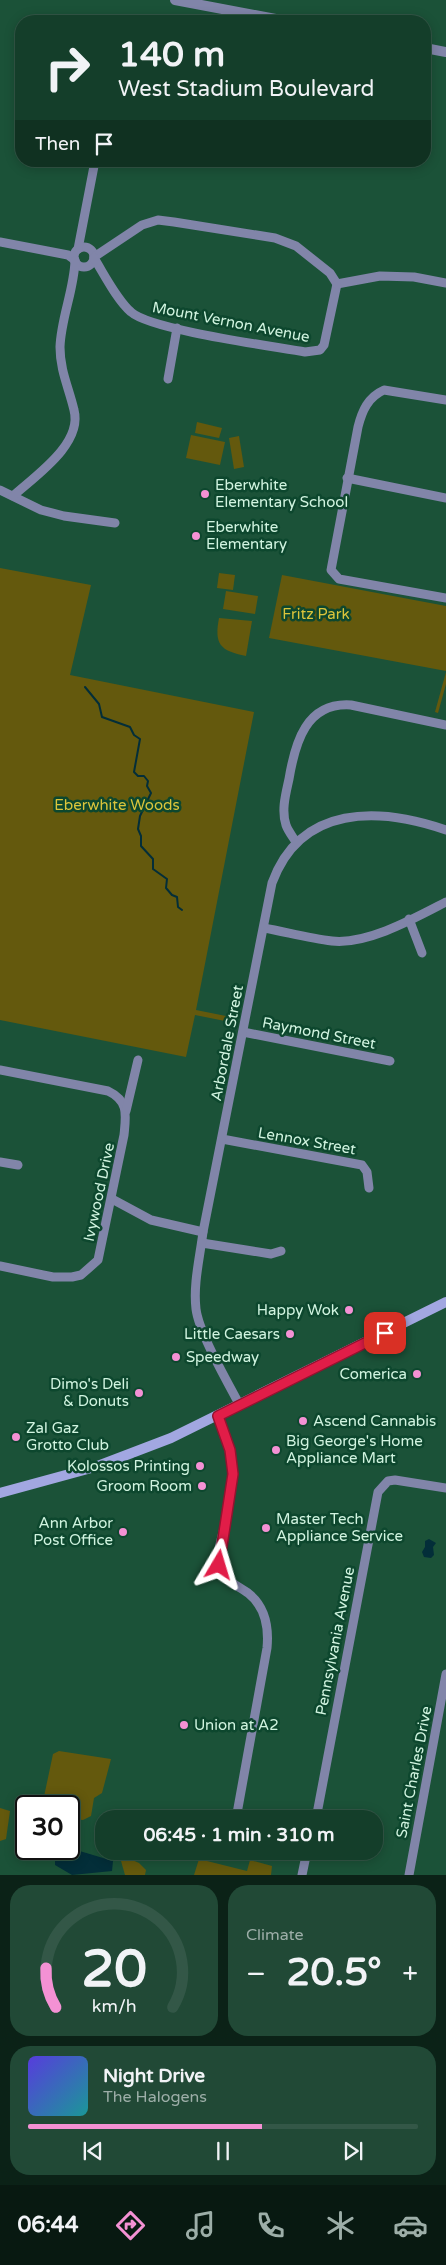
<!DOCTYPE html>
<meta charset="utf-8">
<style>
:root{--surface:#143e2a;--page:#214936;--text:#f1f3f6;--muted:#9daea8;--line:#335747;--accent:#f491d4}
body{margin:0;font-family:"Varela Round",sans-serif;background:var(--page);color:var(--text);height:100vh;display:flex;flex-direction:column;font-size:19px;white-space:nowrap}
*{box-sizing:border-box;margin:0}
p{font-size:16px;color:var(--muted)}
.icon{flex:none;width:28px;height:28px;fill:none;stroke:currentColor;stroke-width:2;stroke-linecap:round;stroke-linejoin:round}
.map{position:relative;height:1875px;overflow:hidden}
.panel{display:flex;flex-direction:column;gap:10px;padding:10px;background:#0b2217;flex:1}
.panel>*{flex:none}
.guide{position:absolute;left:15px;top:15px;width:416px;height:152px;border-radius:20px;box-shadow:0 2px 12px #0003,0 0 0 1px var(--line);background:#143e2a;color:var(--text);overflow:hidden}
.speed{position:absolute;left:15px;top:1795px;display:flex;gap:10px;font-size:25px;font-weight:700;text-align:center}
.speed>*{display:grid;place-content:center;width:65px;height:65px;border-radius:50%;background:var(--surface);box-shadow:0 2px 12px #0003,0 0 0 1px var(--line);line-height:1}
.speed .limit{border:2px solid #111;border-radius:8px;background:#fff;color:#111}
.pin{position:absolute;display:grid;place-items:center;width:42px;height:42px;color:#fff;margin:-21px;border-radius:10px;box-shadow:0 2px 8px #0006}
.me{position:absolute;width:55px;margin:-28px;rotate:7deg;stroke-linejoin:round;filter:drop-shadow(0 0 4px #0008)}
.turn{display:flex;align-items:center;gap:18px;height:105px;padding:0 20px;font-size:22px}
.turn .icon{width:65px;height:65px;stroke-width:2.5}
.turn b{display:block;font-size:35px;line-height:42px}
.then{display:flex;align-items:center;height:48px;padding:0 20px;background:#0003;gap:10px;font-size:19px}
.big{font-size:38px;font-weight:800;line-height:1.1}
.panel .tile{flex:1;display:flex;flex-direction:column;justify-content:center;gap:8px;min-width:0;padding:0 18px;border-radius:20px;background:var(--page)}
.panel .dial{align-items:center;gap:0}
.dial svg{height:130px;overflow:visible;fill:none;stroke:var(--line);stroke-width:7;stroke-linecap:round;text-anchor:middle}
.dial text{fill:var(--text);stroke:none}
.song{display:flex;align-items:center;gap:15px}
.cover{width:60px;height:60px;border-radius:8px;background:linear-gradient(135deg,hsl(250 70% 55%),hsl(180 70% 35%))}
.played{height:5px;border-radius:2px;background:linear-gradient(90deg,var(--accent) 60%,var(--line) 60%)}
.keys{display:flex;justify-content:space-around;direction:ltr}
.heat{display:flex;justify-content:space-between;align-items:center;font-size:28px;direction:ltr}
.panel .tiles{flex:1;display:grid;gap:10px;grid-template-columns:1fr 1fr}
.tile:last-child{grid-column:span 2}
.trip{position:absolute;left:95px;top:1810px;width:288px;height:50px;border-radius:20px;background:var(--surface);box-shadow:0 2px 12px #0003,0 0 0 1px var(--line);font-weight:800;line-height:50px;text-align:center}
.tab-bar{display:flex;height:80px;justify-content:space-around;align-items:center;background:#081911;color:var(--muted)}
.tab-bar .icon{width:35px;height:35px}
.tab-bar .current{color:var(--accent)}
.tab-bar b{font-size:22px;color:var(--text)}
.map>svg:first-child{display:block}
.green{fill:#64590d}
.water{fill:#032e39}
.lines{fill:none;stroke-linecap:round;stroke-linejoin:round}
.stream{stroke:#032e39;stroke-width:2}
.minor{stroke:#8185a9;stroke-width:9}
.tertiary{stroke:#8185a9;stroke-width:10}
.secondary{stroke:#a2a7e1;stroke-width:10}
.route-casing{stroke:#92132f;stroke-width:12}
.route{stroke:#e11d48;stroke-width:9}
.poi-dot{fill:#f491d4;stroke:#0d472e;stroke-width:2}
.labels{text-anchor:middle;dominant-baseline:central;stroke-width:5;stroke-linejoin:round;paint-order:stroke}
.street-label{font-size:15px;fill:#d1f4e0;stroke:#0d472e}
.poi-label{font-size:15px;fill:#d1f4e0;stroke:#0d472e;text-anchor:start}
.park-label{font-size:15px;fill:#dbc53b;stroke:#0d472e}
</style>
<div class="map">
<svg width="446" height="1875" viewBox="0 0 446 1875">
<rect width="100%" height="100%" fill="#1b5238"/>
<g class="green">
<path d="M197 422 222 428 219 438 195 433Z"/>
<path d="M191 435 225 442 220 465 186 458Z"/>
<path d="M239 436 244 467 234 469 229 438Z"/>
<path d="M0 568 91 585 70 675 254 712 196 1010 236 1018 235 1023 195 1015 186 1057 0 1020Z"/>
<path d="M219 573 235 575 233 590 217 588Z"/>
<path d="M282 575 446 606V671L269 638Z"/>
<path d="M226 591 258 596 255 614 223 609Z"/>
<path d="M219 618 252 621 246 656C220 651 214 644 219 618Z"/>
<path d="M446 672V684L438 713 435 712Z"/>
<path d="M59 1751 111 1759 102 1793 94 1798 91 1816 83 1820 73 1819 72 1801H50L49 1806H42L53 1754Z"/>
<path d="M0 1808 10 1811 6 1839 0 1841Z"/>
<path d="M119 1854 139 1863 146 1870 145 1875H125Z"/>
<path d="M199 1859 247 1871 250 1860 272 1866 271 1875H194Z"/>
</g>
<g class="water">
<path d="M429 1539 436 1543 433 1547 434 1555 431 1558 424 1557 422 1552 425 1547V1541Z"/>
<path d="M69 1837 73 1849 113 1861 112 1871 72 1875 55 1865V1849H69Z"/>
</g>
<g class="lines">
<path class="stream" d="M85 687 99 704 102 717 130 727 134 735 140 739 134 772 138 776H144L148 781 147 786 151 793 140 816 138 829 141 836V846L153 859V869L167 879 166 888 172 895 177 897 178 907 182 910"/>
<g class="minor">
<path d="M0 242 68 255 75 260"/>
<circle cx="84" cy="257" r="10"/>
<path d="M78 249 95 161"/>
<path d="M94 257 142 225 158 220 174 222 275 238 296 246 330 273 337 284"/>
<path d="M94 258C104 274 117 300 131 312 151 330 272 346 305 352L320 350 324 345 337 284"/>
<path d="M337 284 380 276 414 277 446 283"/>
<path d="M168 379 177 328"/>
<path d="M446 400 384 390C368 397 362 411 358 427L331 570 339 579 446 598"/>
<path d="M347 478 446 498"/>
<path d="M0 490 41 510 64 516 115 523"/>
<path d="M13 496C35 476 83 444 74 410 69 388 60 371 60 347 61 318 74 290 75 261"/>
<path d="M296 842C293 837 288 831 286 825 281 810 286 793 289 779 295 743 306 702 351 705L446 725"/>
<path d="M409 919 422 953"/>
<path d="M264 928C286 932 309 938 332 941 367 945 415 918 446 902"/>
<path d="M243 1032 390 1061"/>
<path d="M0 1070 108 1091C129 1101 126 1115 124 1135L98 1260 81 1275 72 1277H53L0 1266"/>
<path d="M126 1111 138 1060"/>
<path d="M222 1139 362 1165 367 1172 369 1188"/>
<path d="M0 1162 18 1165"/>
<path d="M112 1199 151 1220 203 1232"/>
<path d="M202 1243 271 1254 281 1251"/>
<path d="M239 1404C227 1381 199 1333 196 1309 193 1284 200 1257 203 1232L272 883C301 804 379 807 446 830"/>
<path d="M218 1415C235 1459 235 1478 225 1523 223 1535 216 1553 219 1565 222 1580 237 1585 248 1593 266 1607 269 1627 267 1648L236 1819"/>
<path d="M316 1819 378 1492 388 1481 395 1480 446 1488"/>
<path d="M302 1875 307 1851"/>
<path d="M409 1875 446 1674"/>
</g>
<g class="tertiary">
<path d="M175 0 286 21"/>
<path d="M425 48 446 52"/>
</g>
<path class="secondary" d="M0 1493 95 1467 171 1438 446 1302"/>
</g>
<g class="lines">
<defs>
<path id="route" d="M219 1565 233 1474 230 1450 218 1416 385 1333"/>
</defs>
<use href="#route" class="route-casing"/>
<use href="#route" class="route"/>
</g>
<g class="poi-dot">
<circle cx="205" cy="494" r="5"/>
<circle cx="196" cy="536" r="5"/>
<circle cx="349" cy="1310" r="5"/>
<circle cx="290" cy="1334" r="5"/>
<circle cx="176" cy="1357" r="5"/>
<circle cx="417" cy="1374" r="5"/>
<circle cx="139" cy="1393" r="5"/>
<circle cx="303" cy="1421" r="5"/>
<circle cx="16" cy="1437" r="5"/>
<circle cx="276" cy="1450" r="5"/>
<circle cx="200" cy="1466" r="5"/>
<circle cx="202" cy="1486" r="5"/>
<circle cx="266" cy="1528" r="5"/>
<circle cx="123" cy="1532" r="5"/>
<circle cx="184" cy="1725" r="5"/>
</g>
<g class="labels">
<g class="street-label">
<text transform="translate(231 322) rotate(11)">Mount Vernon Avenue</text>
<text transform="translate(319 1033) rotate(11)">Raymond Street</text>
<text transform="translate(227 1043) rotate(-79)">Arbordale Street</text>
<text transform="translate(307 1141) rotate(10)">Lennox Street</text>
<text transform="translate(99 1192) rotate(-78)">Ivywood Drive</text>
<text transform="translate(335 1641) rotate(-79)">Pennsylvania Avenue</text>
<text transform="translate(414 1772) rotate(-79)">Saint Charles Drive</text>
</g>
<g class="poi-label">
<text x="215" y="485">Eberwhite<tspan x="215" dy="17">Elementary School</tspan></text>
<text x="206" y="527">Eberwhite<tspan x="206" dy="17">Elementary</tspan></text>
<text x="339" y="1310" text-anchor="end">Happy Wok</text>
<text x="280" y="1334" text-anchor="end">Little Caesars</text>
<text x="186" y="1357">Speedway</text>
<text x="407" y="1374" text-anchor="end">Comerica</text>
<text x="129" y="1384" text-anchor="end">Dimo's Deli<tspan x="129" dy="17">&amp; Donuts</tspan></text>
<text x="313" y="1421">Ascend Cannabis</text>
<text x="26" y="1428">Zal Gaz<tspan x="26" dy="17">Grotto Club</tspan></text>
<text x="286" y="1441">Big George's Home<tspan x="286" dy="17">Appliance Mart</tspan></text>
<text x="190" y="1466" text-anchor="end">Kolossos Printing</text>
<text x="192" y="1486" text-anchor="end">Groom Room</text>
<text x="276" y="1519">Master Tech<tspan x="276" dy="17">Appliance Service</tspan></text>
<text x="113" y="1523" text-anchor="end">Ann Arbor<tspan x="113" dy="17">Post Office</tspan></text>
<text x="194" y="1725">Union at A2</text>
</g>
<g class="park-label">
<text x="316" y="614">Fritz Park</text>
<text x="117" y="805">Eberwhite Woods</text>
</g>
</g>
</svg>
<div class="speed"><div class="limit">30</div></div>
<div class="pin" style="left:385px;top:1333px;background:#d93025"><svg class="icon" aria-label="arrive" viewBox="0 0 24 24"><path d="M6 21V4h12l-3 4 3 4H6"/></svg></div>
<svg class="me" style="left:219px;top:1565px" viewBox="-20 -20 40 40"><path d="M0-17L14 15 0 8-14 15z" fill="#e11d48" stroke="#fff" stroke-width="4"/></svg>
<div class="trip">06:45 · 1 min · 310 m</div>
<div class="guide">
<div class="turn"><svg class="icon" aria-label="right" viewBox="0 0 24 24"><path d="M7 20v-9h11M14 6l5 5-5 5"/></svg><div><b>140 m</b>West Stadium Boulevard</div></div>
<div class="then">Then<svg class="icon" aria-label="arrive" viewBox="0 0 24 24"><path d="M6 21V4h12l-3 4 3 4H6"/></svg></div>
</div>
</div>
<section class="panel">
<div class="tiles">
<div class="tile dial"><svg viewBox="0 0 100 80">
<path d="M14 69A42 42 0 1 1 86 69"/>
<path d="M14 69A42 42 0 0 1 8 45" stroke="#f491d4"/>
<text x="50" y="56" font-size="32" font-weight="700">20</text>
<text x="50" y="72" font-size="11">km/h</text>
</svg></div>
<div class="tile"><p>Climate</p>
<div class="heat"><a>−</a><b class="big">20.5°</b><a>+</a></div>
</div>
<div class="tile">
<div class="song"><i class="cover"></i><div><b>Night Drive</b><p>The Halogens</p></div></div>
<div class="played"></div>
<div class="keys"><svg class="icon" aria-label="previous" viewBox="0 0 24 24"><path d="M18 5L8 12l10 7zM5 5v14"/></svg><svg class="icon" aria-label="pause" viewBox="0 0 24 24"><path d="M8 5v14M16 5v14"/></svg><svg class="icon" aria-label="next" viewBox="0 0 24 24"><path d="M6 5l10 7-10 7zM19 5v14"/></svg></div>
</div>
</div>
</section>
<nav class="tab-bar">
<b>06:44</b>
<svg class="icon current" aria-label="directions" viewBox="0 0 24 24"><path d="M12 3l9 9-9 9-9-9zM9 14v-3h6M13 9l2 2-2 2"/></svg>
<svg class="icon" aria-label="music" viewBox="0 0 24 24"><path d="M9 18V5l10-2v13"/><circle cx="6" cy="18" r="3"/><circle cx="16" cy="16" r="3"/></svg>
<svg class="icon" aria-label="phone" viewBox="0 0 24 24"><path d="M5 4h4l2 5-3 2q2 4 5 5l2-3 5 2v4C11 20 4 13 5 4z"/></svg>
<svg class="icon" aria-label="climate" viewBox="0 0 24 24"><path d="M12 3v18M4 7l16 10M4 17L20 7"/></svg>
<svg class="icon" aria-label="car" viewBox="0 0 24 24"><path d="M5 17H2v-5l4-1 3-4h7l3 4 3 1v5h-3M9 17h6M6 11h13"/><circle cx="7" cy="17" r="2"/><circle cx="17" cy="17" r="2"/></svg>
</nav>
